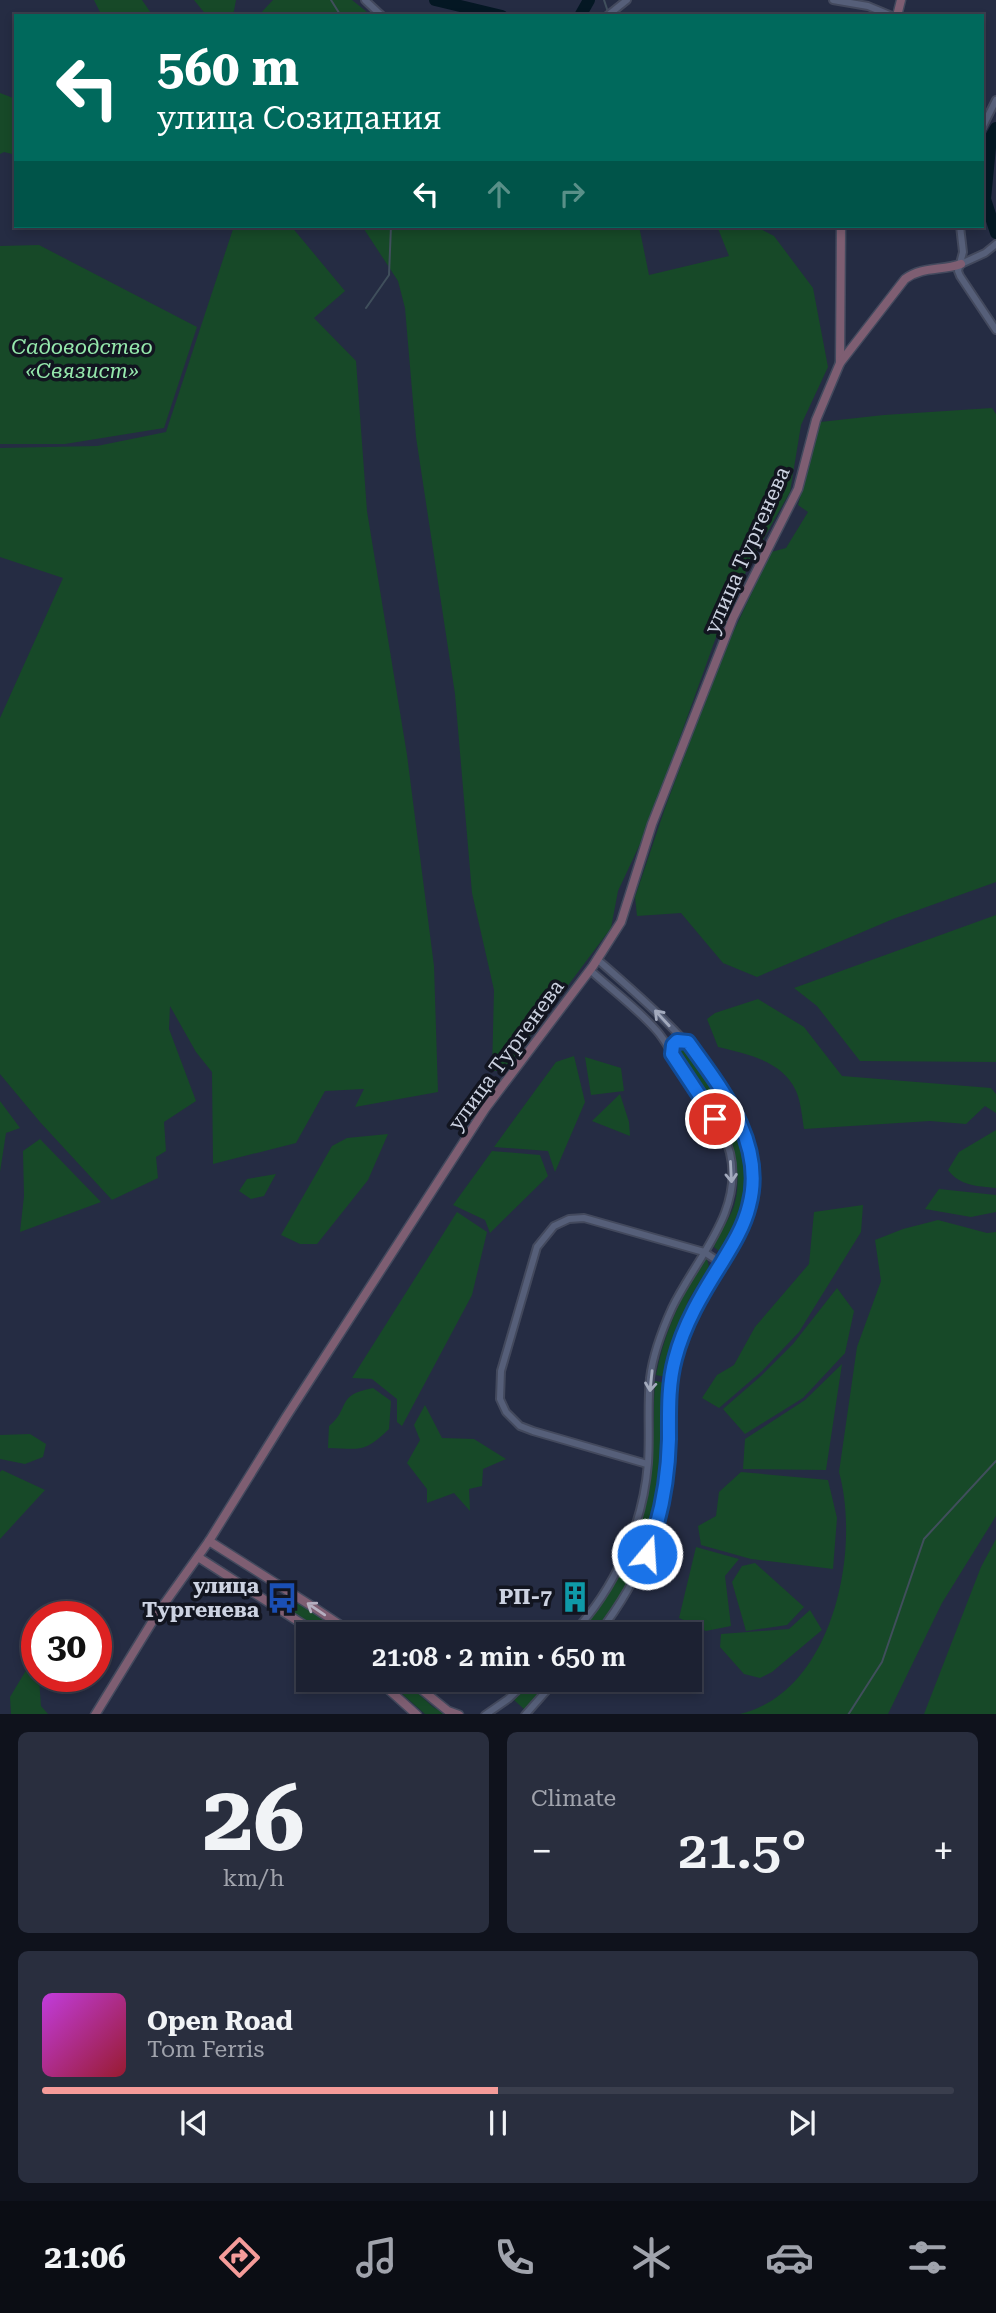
<!DOCTYPE html>
<meta charset="utf-8">
<style>
:root{--surface:#1c2132;--page:#292e3e;--text:#f1f3f6;--muted:#a0a3ac;--line:#3a3e4d;--accent:#f59b99}
body{margin:0;font-family:"Roboto Serif",serif;background:var(--page);color:var(--text);height:100vh;display:flex;flex-direction:column;font-size:26px;white-space:nowrap}
*{box-sizing:border-box;margin:0}
p{font-size:23px;color:var(--muted)}
.icon{flex:none;width:38px;height:38px;fill:none;stroke:currentColor;stroke-width:2;stroke-linecap:round;stroke-linejoin:round}
.map{position:relative;height:1714px;overflow:hidden}
.side{display:flex;flex-direction:column;gap:18px;padding:18px;background:#0f121c;flex:1}
.side>*{flex:none}
.banner{position:absolute;left:14px;top:14px;width:970px;height:214px;border-radius:0px;box-shadow:0 4px 10px #0003,0 0 0 2px var(--line);background:#00695c;color:#fff;overflow:hidden}
.speed{position:absolute;left:21px;top:1601px;display:flex;gap:14px;font-size:35px;font-weight:700;text-align:center}
.speed>*{display:grid;place-content:center;width:91px;height:91px;border-radius:50%;background:var(--surface);box-shadow:0 4px 10px #0003,0 0 0 2px var(--line);line-height:1}
.speed .limit{border:10px solid #d22;background:#fff;color:#111}
.pin{position:absolute;display:grid;place-items:center;width:60px;height:60px;color:#fff;margin:-30px;border:4px solid #fff;border-radius:50%;box-shadow:0 2px 7px #0007}
.me{position:absolute;width:77px;margin:-38px;rotate:18deg;stroke-linejoin:round;filter:drop-shadow(0 0 5px #0008)}
.turn{display:flex;align-items:center;gap:24px;height:147px;padding:0 28px;font-size:32px}
.turn .icon{width:91px;height:91px;stroke-width:2.5}
.turn b{display:block;font-size:49px;line-height:60px}
.lanes{display:flex;align-items:center;height:66px;padding:0 28px;background:#0003;justify-content:center;gap:35px;direction:ltr}
.lanes .off{opacity:.35}
.big{font-size:52px;font-weight:600;line-height:1.1}
.side .widget{flex:1;display:flex;flex-direction:column;justify-content:center;gap:10px;min-width:0;padding:0 24px;border-radius:10px;background:var(--page)}
.side .dial{align-items:center;gap:0}
.dial b{font-size:91px;line-height:1}
.song{display:flex;align-items:center;gap:21px}
.cover{width:84px;height:84px;border-radius:10px;background:linear-gradient(135deg,hsl(290 70% 55%),hsl(350 70% 35%))}
.played{height:7px;border-radius:4px;background:linear-gradient(90deg,var(--accent) 50%,var(--line) 50%)}
.keys{display:flex;justify-content:space-around;direction:ltr}
.heat{display:flex;justify-content:space-between;align-items:center;font-size:38px;direction:ltr}
.side .tiles{flex:1;display:grid;gap:18px;grid-template-columns:1fr 1fr}
.widget:last-child{grid-column:span 2}
.trip{position:absolute;left:296px;top:1622px;width:406px;height:70px;border-radius:0px;background:var(--surface);box-shadow:0 4px 10px #0003,0 0 0 2px var(--line);font-weight:600;line-height:70px;text-align:center}
.dock{display:flex;height:112px;justify-content:space-around;align-items:center;background:#0b0d14;color:var(--muted)}
.dock .icon{width:49px;height:49px}
.dock .selected{color:var(--accent)}
.dock b{font-size:32px;color:var(--text)}
.map>svg:first-child{display:block}
.green{fill:#174928}
.lines{fill:none;stroke-linecap:round;stroke-linejoin:round}
.stream{stroke:#404f5c;stroke-width:2}
.river{stroke:#041723;stroke-width:12}
.street-casing{stroke:#43495d;stroke-width:10}
.secondary-casing{stroke:#43495d;stroke-width:11}
.street{stroke:#565f79;stroke-width:6}
.secondary{stroke:#7e5e72;stroke-width:8}
.oneway{stroke:#a3aabd}
.oneway2{stroke:#b5afc0}
.route-casing{stroke:#114b97;stroke-width:18}
.route{stroke:#1a73e8;stroke-width:12}
.labels{text-anchor:middle;dominant-baseline:central;stroke-width:7;stroke-linejoin:round;paint-order:stroke}
.park-label{font-size:21px;font-style:italic;fill:#95e8ac;stroke:#121520}
.street-label{font-size:21px;fill:#ccd2e1;stroke:#121520}
.poi-label{font-size:21px;font-weight:bold;fill:#ccd2e1;stroke:#121520;text-anchor:end}
</style>
<div class="map">
<svg width="996" height="1715" viewBox="0 0 996 1715">
<rect width="100%" height="100%" fill="#252c43"/>
<g class="green">
<path d="M94 0H142L153 16H102Z"/>
<path d="M194 0H236L233 16H207Z"/>
<path d="M273 0H352L372 16H258Z"/>
<path d="M0 93 16 99V155L4 152 0 154Z"/>
<path d="M234 226H291L345 291 314 318 356 361 367 511 407 755 434 966 438 1092 355 1107 364 1089 325 1091 296 1143 213 1164 212 1072 196 1052 170 1006 169 1029 196 1101 164 1122 166 1151 156 1157 158 1178 112 1200 40 1122 0 1074V718L63 578 0 557V448L97 446 166 432Z"/>
<path d="M362 226H639L649 275 729 256 717 226H755L774 236 813 288 828 367 801 425 790 492 750 563 715 640 647 829 618 891 611 928 504 1071H492L494 990 472 893 455 694 416 437 405 308 398 281Z"/>
<path d="M39 245 197 327 164 428 65 444H0V246Z"/>
<path d="M992 408 996 414V882L893 919 757 977 723 963 681 913 637 916 635 897 665 808 722 656 771 552 786 548 808 512 798 505 820 422 884 415Z"/>
<path d="M996 915V1062L860 1061 817 1006 794 988Z"/>
<path d="M758 999 804 1027 842 1076 991 1088 996 1094V1113L985 1106 966 1124 930 1121 804 1129C802 1117 801 1102 796 1091 783 1061 747 1054 718 1047L707 1019 715 1013Z"/>
<path d="M684 1045 726 1107 718 1113 677 1052 679 1046Z"/>
<path d="M574 1056 585 1102 555 1172 548 1151 494 1147 556 1062Z"/>
<path d="M585 1057 621 1068 624 1091 591 1095Z"/>
<path d="M620 1094 629 1122 630 1136 592 1121Z"/>
<path d="M0 1101 20 1128 6 1133 0 1172Z"/>
<path d="M730 1114C749 1154 753 1182 736 1224 732 1234 728 1246 720 1252L714 1247C719 1233 729 1220 734 1206 743 1177 734 1145 721 1119Z"/>
<path d="M996 1130V1188C977 1186 960 1186 948 1170L959 1152Z"/>
<path d="M388 1134 368 1180 317 1244H300L281 1235 332 1146 347 1138Z"/>
<path d="M40 1139 101 1202 20 1232 24 1196 23 1151Z"/>
<path d="M492 1151 540 1155 548 1176 490 1233 485 1220 453 1205Z"/>
<path d="M276 1174 264 1196 251 1199 239 1191 247 1179Z"/>
<path d="M939 1189 996 1195V1212L971 1217 925 1209Z"/>
<path d="M863 1205 861 1232 799 1332 762 1371 719 1408 702 1398 717 1375 734 1365 755 1327 809 1264 814 1212Z"/>
<path d="M457 1212 487 1232 472 1295 402 1426 397 1422V1399L372 1379 352 1378Z"/>
<path d="M938 1220 987 1233 996 1232V1516L942 1603 888 1714H740C833 1692 861 1551 839 1472L857 1347 881 1281 875 1240 903 1229Z"/>
<path d="M705 1259H707L709 1267 688 1301 666 1377 656 1375C664 1333 681 1295 705 1259Z"/>
<path d="M837 1288 854 1311 845 1353 803 1398 745 1434 723 1409 761 1376 793 1344Z"/>
<path d="M842 1364 826 1470 743 1469 745 1439 805 1400Z"/>
<path d="M655 1381 666 1383C661 1451 663 1500 637 1565L627 1560C639 1530 649 1497 652 1464 654 1437 653 1409 655 1381Z"/>
<path d="M373 1388 391 1401 389 1429C364 1453 361 1449 328 1448L329 1426C351 1408 335 1395 373 1388Z"/>
<path d="M425 1405 442 1438 474 1439 506 1459 483 1469 482 1486 469 1489 470 1511 454 1493 427 1503V1489L407 1463 420 1440 414 1425Z"/>
<path d="M30 1434 46 1444 43 1457 25 1464 0 1459V1435Z"/>
<path d="M2 1470 45 1490 0 1539V1472Z"/>
<path d="M741 1472 828 1480 837 1518 833 1569 751 1559 701 1545 698 1526 716 1516 719 1492Z"/>
<path d="M996 1539V1714H924L981 1567Z"/>
<path d="M696 1547 739 1559 725 1576 731 1626 706 1631 679 1618Z"/>
<path d="M755 1563 804 1607 787 1625 746 1631 732 1582 742 1566Z"/>
<path d="M625 1566 634 1572 616 1602 592 1634H577L607 1596Z"/>
<path d="M297 1601 346 1634H326L292 1611 291 1607Z"/>
<path d="M810 1610 822 1630 772 1672 760 1678 744 1674 720 1647 721 1634 789 1629Z"/>
<path d="M37 1652 41 1706 48 1714H11L10 1697Z"/>
<path d="M386 1680H403L433 1707 446 1714H425Z"/>
<path d="M535 1680H550L524 1709 514 1700Z"/>
</g>
<g class="lines">
<g class="stream">
<path d="M331 0 341 16"/>
<path d="M604 0 608 12"/>
<path d="M366 308 389 275 391 226"/>
<path d="M848 1715 882 1662 924 1539 996 1461"/>
</g>
<g class="river">
<path d="M435 0 502 16"/>
<path d="M580 16 589 0"/>
<path d="M996 128 991 137 985 199 996 233"/>
</g>
<defs>
<g id="street">
<path d="M365 0 382 16"/>
<path d="M833 0 868 6 892 16"/>
<path d="M607 16 627 0"/>
<path d="M982 128 996 100"/>
<path d="M960 226 963 252 958 271 960 276 996 330"/>
<path d="M961 264 985 253 996 244"/>
<path d="M597 959C671 1024 791 1122 738 1233 714 1283 677 1322 670 1381 667 1402 670 1423 668 1445 664 1519 644 1575 598 1634"/>
<path d="M647 1464 533 1431 520 1426 506 1412 500 1399 501 1371 537 1247 554 1226 569 1219 584 1218 704 1252 721 1263"/>
<path d="M572 1634C615 1589 643 1526 648 1463 650 1435 647 1406 650 1378 653 1354 662 1330 672 1308 696 1258 744 1212 730 1153 721 1119 697 1090 677 1061 670 1051 665 1040 657 1031 637 1008 612 990 590 970"/>
<path d="M485 1715 508 1699 528 1680"/>
<path d="M525 1715 556 1680"/>
</g>
<g id="secondary">
<path d="M897 16 901 0"/>
<path d="M840 363 841 226"/>
<path d="M209 1541 310 1605 354 1634"/>
<path d="M198 1557 318 1634"/>
<path d="M378 1680 417 1715"/>
<path d="M410 1680 448 1711 459 1715"/>
<path d="M95 1715 157 1614 209 1541 286 1417 485 1109 593 966 621 922 652 824 733 618 798 489 816 420 840 363 905 279C922 266 942 271 961 264"/>
</g>
</defs>
<use href="#street" class="street-casing"/>
<use href="#secondary" class="secondary-casing"/>
<use href="#street" class="street"/>
<use href="#secondary" class="secondary"/>
</g>
<defs><path id="oneway-shaft" d="M-6 0H5M1.5-3L5.5 0L1.5 3" fill="none" stroke-width="1.6" stroke-linecap="round" stroke-linejoin="round" transform="scale(1.75)"/></defs>
<g class="oneway">
<use href="#oneway-shaft" transform="translate(662 1018) rotate(-133)"/>
<use href="#oneway-shaft" transform="translate(731 1172) rotate(87)"/>
<use href="#oneway-shaft" transform="translate(651 1381) rotate(96)"/>
</g>
<use class="oneway2" href="#oneway-shaft" transform="translate(316 1609) rotate(-146)"/>
<g class="lines">
<defs>
<path id="route" d="M647 1554C661 1518 668 1478 669 1439 669 1412 668 1385 675 1359 684 1324 702 1294 721 1264 732 1246 744 1227 749 1206 766 1144 722 1089 688 1042L677 1041 673 1045 672 1054 715 1119"/>
</defs>
<use href="#route" class="route-casing"/>
<use href="#route" class="route"/>
</g>
<defs>
<symbol id="building-bare" viewBox="-9 -9 18 18"><path d="M-4-6H4V6H1V3H-1V6H-4ZM-2.5-4.3h1.7v1.8h-1.7ZM.8-4.3h1.7v1.8H.8ZM-2.5-1h1.7V.8h-1.7ZM.8-1h1.7V.8H.8Z" fill="#0f9aa8" stroke="#121520" stroke-width="2.5" paint-order="stroke"/></symbol>
<symbol id="bus-bare" viewBox="-9 -9 18 18"><path d="M-5-6H5V4H4V6H2V4H-2V6H-4V4H-5ZM-3.5-4V0h7V-4ZM-3.5 1.2v1.5H-2V1.2ZM2 1.2v1.5H3.5V1.2Z" fill="#1a4fb4" stroke="#121520" stroke-width="2.5" paint-order="stroke"/></symbol>
</defs>
<g fill-rule="evenodd">
<use href="#building-bare" x="553" y="1575" width="44" height="44"/>
<use href="#bus-bare" x="260" y="1576" width="44" height="44"/>
</g>
<g class="labels">
<g class="park-label">
<text x="82" y="347">Садоводство<tspan x="82" dy="24">«Связист»</tspan></text>
</g>
<g class="street-label">
<text transform="translate(747 550) rotate(-66)">улица Тургенева</text>
<text transform="translate(506 1055) rotate(-54)">улица Тургенева</text>
</g>
<g class="poi-label">
<text x="259" y="1586">улица<tspan x="259" dy="24">Тургенева</tspan></text>
<text x="552" y="1597">РП-7</text>
</g>
</g>
</svg>
<div class="speed"><div class="limit">30</div></div>
<div class="pin" style="left:715px;top:1119px;background:#d93025"><svg class="icon" aria-label="arrive" viewBox="0 0 24 24"><path d="M6 21V4h12l-3 4 3 4H6"/></svg></div>
<svg class="me" style="left:647px;top:1554px" viewBox="-20 -20 40 40"><circle r="17" fill="#1a73e8" stroke="#fff" stroke-width="3"/><path d="M0-11L8 9 0 5-8 9z" fill="#fff"/></svg>
<div class="trip">21:08 · 2 min · 650 m</div>
<div class="banner">
<div class="turn"><svg class="icon" aria-label="left" viewBox="0 0 24 24"><path d="M17 20v-9H6M10 6l-5 5 5 5"/></svg><div><b>560 m</b>улица Созидания</div></div>
<div class="lanes"><svg class="icon" aria-label="left" viewBox="0 0 24 24"><path d="M17 20v-9H6M10 6l-5 5 5 5"/></svg><svg class="icon off" aria-label="ahead" viewBox="0 0 24 24"><path d="M12 20V5M6 11l6-6 6 6"/></svg><svg class="icon off" aria-label="right" viewBox="0 0 24 24"><path d="M7 20v-9h11M14 6l5 5-5 5"/></svg></div>
</div>
</div>
<section class="side">
<div class="tiles">
<div class="widget dial"><b>26</b><p>km/h</p></div>
<div class="widget"><p>Climate</p>
<div class="heat"><a>−</a><b class="big">21.5°</b><a>+</a></div>
</div>
<div class="widget">
<div class="song"><i class="cover"></i><div><b>Open Road</b><p>Tom Ferris</p></div></div>
<div class="played"></div>
<div class="keys"><svg class="icon" aria-label="previous" viewBox="0 0 24 24"><path d="M18 5L8 12l10 7zM5 5v14"/></svg><svg class="icon" aria-label="pause" viewBox="0 0 24 24"><path d="M8 5v14M16 5v14"/></svg><svg class="icon" aria-label="next" viewBox="0 0 24 24"><path d="M6 5l10 7-10 7zM19 5v14"/></svg></div>
</div>
</div>
</section>
<nav class="dock">
<b>21:06</b>
<svg class="icon selected" aria-label="directions" viewBox="0 0 24 24"><path d="M12 3l9 9-9 9-9-9zM9 14v-3h6M13 9l2 2-2 2"/></svg>
<svg class="icon" aria-label="music" viewBox="0 0 24 24"><path d="M9 18V5l10-2v13"/><circle cx="6" cy="18" r="3"/><circle cx="16" cy="16" r="3"/></svg>
<svg class="icon" aria-label="phone" viewBox="0 0 24 24"><path d="M5 4h4l2 5-3 2q2 4 5 5l2-3 5 2v4C11 20 4 13 5 4z"/></svg>
<svg class="icon" aria-label="climate" viewBox="0 0 24 24"><path d="M12 3v18M4 7l16 10M4 17L20 7"/></svg>
<svg class="icon" aria-label="car" viewBox="0 0 24 24"><path d="M5 17H2v-5l4-1 3-4h7l3 4 3 1v5h-3M9 17h6M6 11h13"/><circle cx="7" cy="17" r="2"/><circle cx="17" cy="17" r="2"/></svg>
<svg class="icon" aria-label="filters" viewBox="0 0 24 24"><path d="M4 7h16M4 17h16"/><circle cx="9" cy="7" r="2"/><circle cx="15" cy="17" r="2"/></svg>
</nav>
